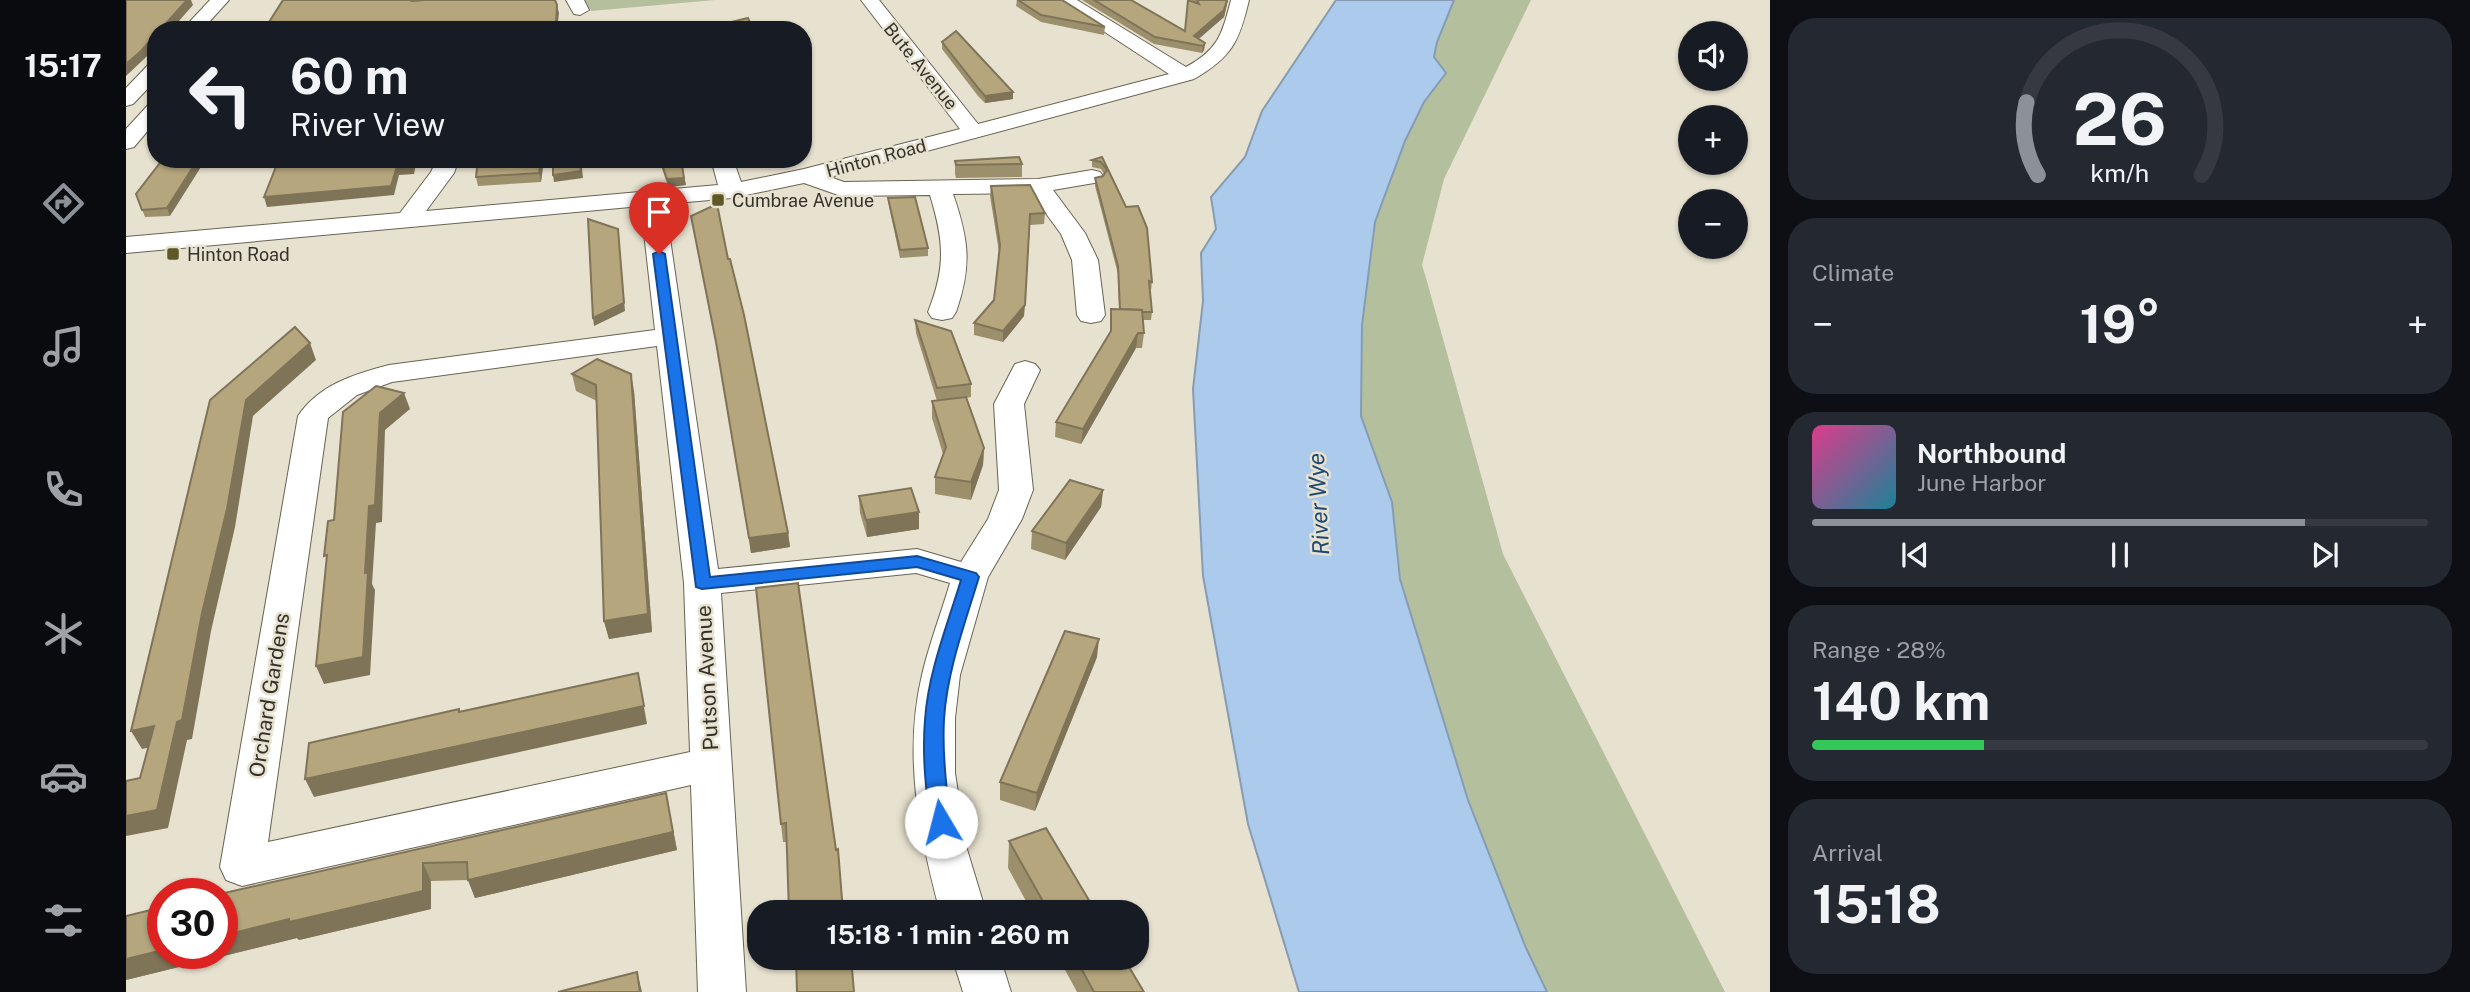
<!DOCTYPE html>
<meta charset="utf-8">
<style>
:root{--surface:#171b24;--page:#242831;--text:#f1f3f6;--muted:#9ea1a6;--line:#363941;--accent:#8c9099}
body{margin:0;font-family:"Public Sans",sans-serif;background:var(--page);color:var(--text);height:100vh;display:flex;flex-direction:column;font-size:26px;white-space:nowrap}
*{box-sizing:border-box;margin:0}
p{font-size:23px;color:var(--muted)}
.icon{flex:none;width:38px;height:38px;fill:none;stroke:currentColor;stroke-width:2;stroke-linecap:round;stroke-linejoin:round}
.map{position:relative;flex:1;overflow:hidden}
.drawer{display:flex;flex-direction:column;gap:18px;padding:18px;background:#0d0f14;width:700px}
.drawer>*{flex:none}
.top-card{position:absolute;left:21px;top:21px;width:665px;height:147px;border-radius:28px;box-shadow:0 2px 5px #0004;background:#171b24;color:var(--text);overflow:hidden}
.fabs{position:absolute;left:1552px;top:21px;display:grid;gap:14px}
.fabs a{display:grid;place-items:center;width:70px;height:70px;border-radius:50%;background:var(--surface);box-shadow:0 2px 5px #0004;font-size:35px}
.speed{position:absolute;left:21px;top:878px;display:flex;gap:14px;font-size:35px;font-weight:700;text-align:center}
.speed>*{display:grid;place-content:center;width:91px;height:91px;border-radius:50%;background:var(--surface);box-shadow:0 2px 5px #0004;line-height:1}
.speed .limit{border:10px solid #d22;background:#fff;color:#111}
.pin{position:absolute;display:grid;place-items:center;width:60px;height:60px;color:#fff;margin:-72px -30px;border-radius:50% 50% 50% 0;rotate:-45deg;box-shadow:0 0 7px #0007}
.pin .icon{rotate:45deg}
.me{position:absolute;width:77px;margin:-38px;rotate:352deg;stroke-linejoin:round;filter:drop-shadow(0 0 5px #0008)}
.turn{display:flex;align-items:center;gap:24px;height:147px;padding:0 28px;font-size:32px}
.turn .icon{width:91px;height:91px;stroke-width:2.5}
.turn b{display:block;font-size:49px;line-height:60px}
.big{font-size:52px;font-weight:700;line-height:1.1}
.drawer .card{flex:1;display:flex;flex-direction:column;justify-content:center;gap:10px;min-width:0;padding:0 24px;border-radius:28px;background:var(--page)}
.drawer .dial{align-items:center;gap:0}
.dial svg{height:182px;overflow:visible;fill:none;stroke:var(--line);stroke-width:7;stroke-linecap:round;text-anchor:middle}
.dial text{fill:var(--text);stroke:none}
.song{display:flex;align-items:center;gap:21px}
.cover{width:84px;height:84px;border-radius:10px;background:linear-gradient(135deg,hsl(330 70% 55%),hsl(190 70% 35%))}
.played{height:7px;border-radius:4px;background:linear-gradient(90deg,var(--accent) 80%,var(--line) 80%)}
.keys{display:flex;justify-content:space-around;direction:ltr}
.heat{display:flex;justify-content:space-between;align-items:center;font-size:38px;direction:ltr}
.charge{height:10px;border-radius:5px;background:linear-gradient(90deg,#34c759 28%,var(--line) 0)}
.trip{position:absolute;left:621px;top:900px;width:402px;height:70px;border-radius:28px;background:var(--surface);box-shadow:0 2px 5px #0004;font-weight:700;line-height:70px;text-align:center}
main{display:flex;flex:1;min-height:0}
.tabs{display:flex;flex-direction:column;width:126px;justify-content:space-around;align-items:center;background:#090b0e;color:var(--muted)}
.tabs .icon{width:49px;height:49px}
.tabs .on{color:var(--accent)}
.tabs b{font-size:32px;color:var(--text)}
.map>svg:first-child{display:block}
.green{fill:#b4c09d}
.water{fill:#abcaec;stroke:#879cb2;stroke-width:2}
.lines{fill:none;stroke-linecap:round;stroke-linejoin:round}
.minor-casing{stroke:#696354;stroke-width:2}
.minor{fill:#fff;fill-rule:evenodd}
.wall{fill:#9c8f6c}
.shaded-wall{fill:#7f7458}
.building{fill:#b5a67d;stroke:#7f7458;stroke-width:2}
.route{fill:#1a73e8;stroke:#114b97;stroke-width:2}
.poi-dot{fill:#5d5825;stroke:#e7e1cf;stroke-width:2.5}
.labels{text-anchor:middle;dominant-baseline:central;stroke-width:5;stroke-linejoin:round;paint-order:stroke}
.far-street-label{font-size:18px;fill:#34312b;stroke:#e7e1cf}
.far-poi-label{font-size:18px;fill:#34312b;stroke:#e7e1cf;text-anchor:start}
.street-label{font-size:21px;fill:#34312b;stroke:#e7e1cf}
.water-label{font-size:23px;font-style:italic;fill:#1e4874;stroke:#e7e1cf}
</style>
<main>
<nav class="tabs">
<b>15:17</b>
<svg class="icon on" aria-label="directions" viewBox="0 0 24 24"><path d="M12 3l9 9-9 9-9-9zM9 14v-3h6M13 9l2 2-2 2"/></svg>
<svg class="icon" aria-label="music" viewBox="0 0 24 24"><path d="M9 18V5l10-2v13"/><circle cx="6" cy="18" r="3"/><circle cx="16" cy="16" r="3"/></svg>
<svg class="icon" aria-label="phone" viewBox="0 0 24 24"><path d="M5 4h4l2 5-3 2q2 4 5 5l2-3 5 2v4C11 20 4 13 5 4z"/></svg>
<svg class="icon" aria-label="climate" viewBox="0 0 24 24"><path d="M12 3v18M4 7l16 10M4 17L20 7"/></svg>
<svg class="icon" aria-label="car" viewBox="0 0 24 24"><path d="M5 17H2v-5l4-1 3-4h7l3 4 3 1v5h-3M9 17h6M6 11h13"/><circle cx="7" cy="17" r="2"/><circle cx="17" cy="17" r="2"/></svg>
<svg class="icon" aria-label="filters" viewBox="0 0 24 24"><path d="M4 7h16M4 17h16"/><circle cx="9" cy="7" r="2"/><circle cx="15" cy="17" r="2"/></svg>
</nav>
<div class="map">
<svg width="1644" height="992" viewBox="0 0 1644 992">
<rect width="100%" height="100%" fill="#e7e1cf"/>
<g class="green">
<path d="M459 0H589L465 11Z"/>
<path d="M1328 0H1405L1318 179 1296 265 1300 278 1377 554 1599 992H1421L1400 948 1342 800 1274 579 1266 502 1235 416 1236 325 1249 222 1279 141 1298 102 1320 73 1308 57 1311 42Z"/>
</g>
<path class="water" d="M1210 0H1328L1311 42 1308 57 1320 73 1298 102 1279 141 1249 222 1236 325 1235 416 1266 502 1274 579 1342 800 1400 948 1421 992H1173L1122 824 1077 576 1067 389 1077 301 1075 253 1090 229 1085 197 1119 157 1136 111Z"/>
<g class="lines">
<defs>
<g id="minor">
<path d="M84 0H103L76 30H56Z"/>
<path d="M440 0H458L463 10 454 15 448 14Z"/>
<path d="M735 0H753L852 124 1043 74 930 0H951L1060 67C1093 49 1096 34 1105 0H1123C1113 42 1106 57 1068 79L704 177 718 182 912 179 966 170 974 172 978 177 974 182 927 190 959 233 972 260 979 315 975 321 965 323 955 321 951 315 946 260 935 234 905 193 827 194C843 240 846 266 830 312L826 318 816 320 806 318 802 312C820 267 818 241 804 195L715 196 678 183 606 198 539 204 592 569 791 549 835 562 862 519 873 490 868 404 889 364 899 361 909 364 914 370 898 404 907 490 896 519 862 577 834 675 829 718V773L840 846 860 912H814C793 834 777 755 796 675 803 644 815 614 824 583L790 573 595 593 620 992H572L565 785 116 886 100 880 94 867 172 416C193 385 228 374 263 365L529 330 515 206 0 253V237L274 213 305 172 311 159H333L328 173 300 211 592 185 585 159H607L615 182 678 169 834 129ZM531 346 558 583 564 752 142 842 202 418 231 395 266 382Z"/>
<path d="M30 62V80L7 104 0 106V88L23 64Z"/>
<path d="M30 102V121L8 147 0 149V129L23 104Z"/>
<path d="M826 957H874L885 992H837Z"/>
</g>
</defs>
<use href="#minor" class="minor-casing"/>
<use href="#minor" class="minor"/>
</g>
<g class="wall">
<path d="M891 0H936L979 27 978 35 915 22 890 6Z"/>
<path d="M956 0H1005L1059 31 1067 2 1066 0H1102L1098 17 1072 39 1079 43 1078 50 1076 53 1028 44Z"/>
<path d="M816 42 887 92V99L859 103 852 96 816 49Z"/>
<path d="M976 157 1026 282 1025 290 1024 289 1026 312 1025 320H1017L1018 333 1016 348H1010L955 444 929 437 930 422 984 334 985 309H993L992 274 969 186V178L977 176 978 174 975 169 966 167V160Z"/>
<path d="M37 159 44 216 19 217 10 194Z"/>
<path d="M418 159 415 182 352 186 350 177Z"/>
<path d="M533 159H555L560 185 542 187Z"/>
<path d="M829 161 896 164V177L830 178 829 174Z"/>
<path d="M865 186 919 213 918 224 904 225 898 316 877 342 848 335V323L868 300 873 252 864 196Z"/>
<path d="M762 198 802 248V256L774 258 763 206Z"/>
<path d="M565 216 602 259 662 533 664 547 625 553 592 355Z"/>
<path d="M789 320 845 384V397L840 398 858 448 857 465 845 500 809 494V477L817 454 806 418V401H811L790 333Z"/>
<path d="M446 374 508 391 526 632 483 639 478 621 471 401 450 391Z"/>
<path d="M977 490 975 507 939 560 905 549 906 531Z"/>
<path d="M733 496 793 529 741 537 734 513Z"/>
<path d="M672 583 661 842H657L655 824Z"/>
<path d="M971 657 909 811 874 800V782Z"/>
<path d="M540 793 551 850 349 898 342 880 305 881V909L173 940 171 938 0 980V916Z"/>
<path d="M883 841 970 912H906L882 868Z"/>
<path d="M932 957H997L1018 992H951Z"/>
</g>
<g class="shaded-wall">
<path d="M61 0H65L67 5 45 30H34Z"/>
<path d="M1101 0H1102L1098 17 1067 44 1068 36Z"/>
<path d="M431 5 433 13 431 30 430 22Z"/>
<path d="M30 34V47L17 60 0 76V64Z"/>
<path d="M1079 43 1078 50 1076 53 1077 46Z"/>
<path d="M887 92V99L859 103V96Z"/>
<path d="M72 159H80L44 216 41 208Z"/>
<path d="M287 159H291L288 174 273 175 268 195 141 207 138 197 271 166Z"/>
<path d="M415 159H418L415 182 413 173Z"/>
<path d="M454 159H455L457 178 428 182 427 175Z"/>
<path d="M558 178 560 185 542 187 541 179Z"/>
<path d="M904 225 898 316 877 342V331Z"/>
<path d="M492 229 499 311 468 326 467 318Z"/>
<path d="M1012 333 1010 348 955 444 957 429Z"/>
<path d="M184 343 190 360 127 416 109 527 85 631 66 739 61 740 42 828 0 836V816L51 722 120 400Z"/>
<path d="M505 374 508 391 526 632 483 639 478 621Z"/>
<path d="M278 393 284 409 259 430 256 522 250 523 246 584 249 590 244 675 198 684 190 666 239 573 243 506 254 413Z"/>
<path d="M858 448 857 465 845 500V482Z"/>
<path d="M977 490 975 507 939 560 940 543Z"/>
<path d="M793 512V529L741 537 740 520Z"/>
<path d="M662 533 664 547 625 553 623 538Z"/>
<path d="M973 639 971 657 909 811 911 793Z"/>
<path d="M512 673 521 724 188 797 179 779Z"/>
<path d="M28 726 38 744 16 749 5 731Z"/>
<path d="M540 793 551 850 349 898 342 880Z"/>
<path d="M297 863 305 881V909L173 940 171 938 0 980V959L37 950V954H96V936Z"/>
<path d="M511 972 516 992H514Z"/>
</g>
<g class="building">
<path d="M0 0H61L34 30H30V34L14 52 0 64Z"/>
<path d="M157 0H284L286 1 298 0H429L431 5 430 22H434L433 30H138Z"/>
<path d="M892 0H936L979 27 915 15Z"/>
<path d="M968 0H1005L1059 31 1062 0 1073 4 1071 0H1101L1098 10 1068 36 1079 43 1077 46 1029 37Z"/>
<path d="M622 18 627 30H594L593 25Z"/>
<path d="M830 31 887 92 859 96 853 89 816 42Z"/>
<path d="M893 157 896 164 830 165 829 161Z"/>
<path d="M976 157 1000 207 1012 206 1021 228 1026 282 1023 281 1026 312H1016V310L994 309 992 266 969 178 977 176 981 170 975 162 966 160Z"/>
<path d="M37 159H72L41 208 16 210 10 194Z"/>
<path d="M153 159H287L286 165 271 166 265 186 138 197Z"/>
<path d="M352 159H415L413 173 350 177Z"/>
<path d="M427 159H454L455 171 427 175Z"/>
<path d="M534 159H555L558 178 541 179Z"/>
<path d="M904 185 919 213 904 214 899 305 877 331 848 323 868 300 874 245 865 186Z"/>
<path d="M789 197 802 248 774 250 762 198Z"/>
<path d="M591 204 602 259H604L618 315 662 533 623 538 590 342 565 216Z"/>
<path d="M462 219 492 229 498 303 467 318Z"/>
<path d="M985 309 1016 310 1018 333H1012L957 429 930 422 985 331Z"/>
<path d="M789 320 825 331 845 384 811 388Z"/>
<path d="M169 327 184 343 120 400 101 509 76 613 56 720 51 722 31 810 0 816V781L14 778 28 726 5 731 84 400Z"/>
<path d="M471 359 505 374 522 614 478 621 470 385 446 374Z"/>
<path d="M250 386 278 393 254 413 249 505 243 506 239 573 242 572 237 657 190 666 201 555 198 556 202 521 208 520 217 412Z"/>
<path d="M840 397 858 448 845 482 809 477 820 447 806 401Z"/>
<path d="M944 480 977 490 940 543 906 531Z"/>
<path d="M785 488 793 512 740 520 733 496Z"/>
<path d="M672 583 710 850 712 849 717 912H663L660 823 655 824 630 588Z"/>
<path d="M939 631 973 639 911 793 874 782Z"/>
<path d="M512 673 518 706 179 779 183 743 333 709V712Z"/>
<path d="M540 793 547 832 342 880 341 862 297 863V891L163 922V919L96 936V894H94Z"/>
<path d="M920 828 970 912H923L883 841Z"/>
<path d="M37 907V950L0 959V916Z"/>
<path d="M670 957H725L728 992H671Z"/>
<path d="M949 957H997L1018 992H968Z"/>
<path d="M511 972 514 992H432Z"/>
</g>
<path class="route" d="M533 251 539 254 584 577 791 556 850 573 853 577C839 623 821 671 818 719 816 754 820 788 825 822L822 828 815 831 807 828 804 822C800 788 796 755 799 720 802 673 821 626 835 580L791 567 576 589 570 587 527 254Z"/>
<g class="poi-dot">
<rect x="585" y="193" width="14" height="14" rx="3.5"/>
<rect x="40" y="247" width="14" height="14" rx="3.5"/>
</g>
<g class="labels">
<g class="far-street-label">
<text transform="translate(795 66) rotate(51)">Bute Avenue</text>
<text transform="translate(750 158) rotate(-15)">Hinton Road</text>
</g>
<g class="far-poi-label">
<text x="606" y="200">Cumbrae Avenue</text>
<text x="61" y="254">Hinton Road</text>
</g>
<g class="street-label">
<text transform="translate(581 678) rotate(-93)">Putson Avenue</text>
<text transform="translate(143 695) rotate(-81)">Orchard Gardens</text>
</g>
<g class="water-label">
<text transform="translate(1192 504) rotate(-93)">River Wye</text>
</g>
</g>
</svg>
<div class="fabs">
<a><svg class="icon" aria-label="sound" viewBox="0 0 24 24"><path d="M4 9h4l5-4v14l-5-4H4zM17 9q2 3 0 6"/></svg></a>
<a>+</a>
<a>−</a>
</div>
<div class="speed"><div class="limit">30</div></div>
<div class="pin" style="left:533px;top:254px;background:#d93025"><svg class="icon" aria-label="arrive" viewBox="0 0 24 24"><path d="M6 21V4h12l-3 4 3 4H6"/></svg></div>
<svg class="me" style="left:815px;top:822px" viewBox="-20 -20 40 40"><circle r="19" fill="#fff"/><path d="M0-13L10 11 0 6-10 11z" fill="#1a73e8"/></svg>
<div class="trip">15:18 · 1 min · 260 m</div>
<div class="top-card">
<div class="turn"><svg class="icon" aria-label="left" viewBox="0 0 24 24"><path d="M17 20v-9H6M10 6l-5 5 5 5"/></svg><div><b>60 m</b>River View</div></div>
</div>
</div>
<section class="drawer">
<div class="card dial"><svg viewBox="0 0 100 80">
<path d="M14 69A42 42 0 1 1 86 69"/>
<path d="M14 69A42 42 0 0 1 9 37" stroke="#8c9099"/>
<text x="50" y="56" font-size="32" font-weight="700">26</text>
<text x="50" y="72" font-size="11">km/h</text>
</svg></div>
<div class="card"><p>Climate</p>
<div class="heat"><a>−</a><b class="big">19°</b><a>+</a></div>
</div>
<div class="card">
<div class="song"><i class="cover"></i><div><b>Northbound</b><p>June Harbor</p></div></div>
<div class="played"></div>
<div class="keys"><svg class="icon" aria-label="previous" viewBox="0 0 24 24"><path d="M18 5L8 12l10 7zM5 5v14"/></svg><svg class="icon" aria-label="pause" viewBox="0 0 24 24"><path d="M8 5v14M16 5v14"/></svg><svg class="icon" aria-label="next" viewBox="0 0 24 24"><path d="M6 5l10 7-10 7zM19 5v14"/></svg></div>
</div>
<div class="card"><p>Range · 28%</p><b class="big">140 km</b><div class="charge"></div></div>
<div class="card"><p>Arrival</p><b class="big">15:18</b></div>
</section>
</main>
